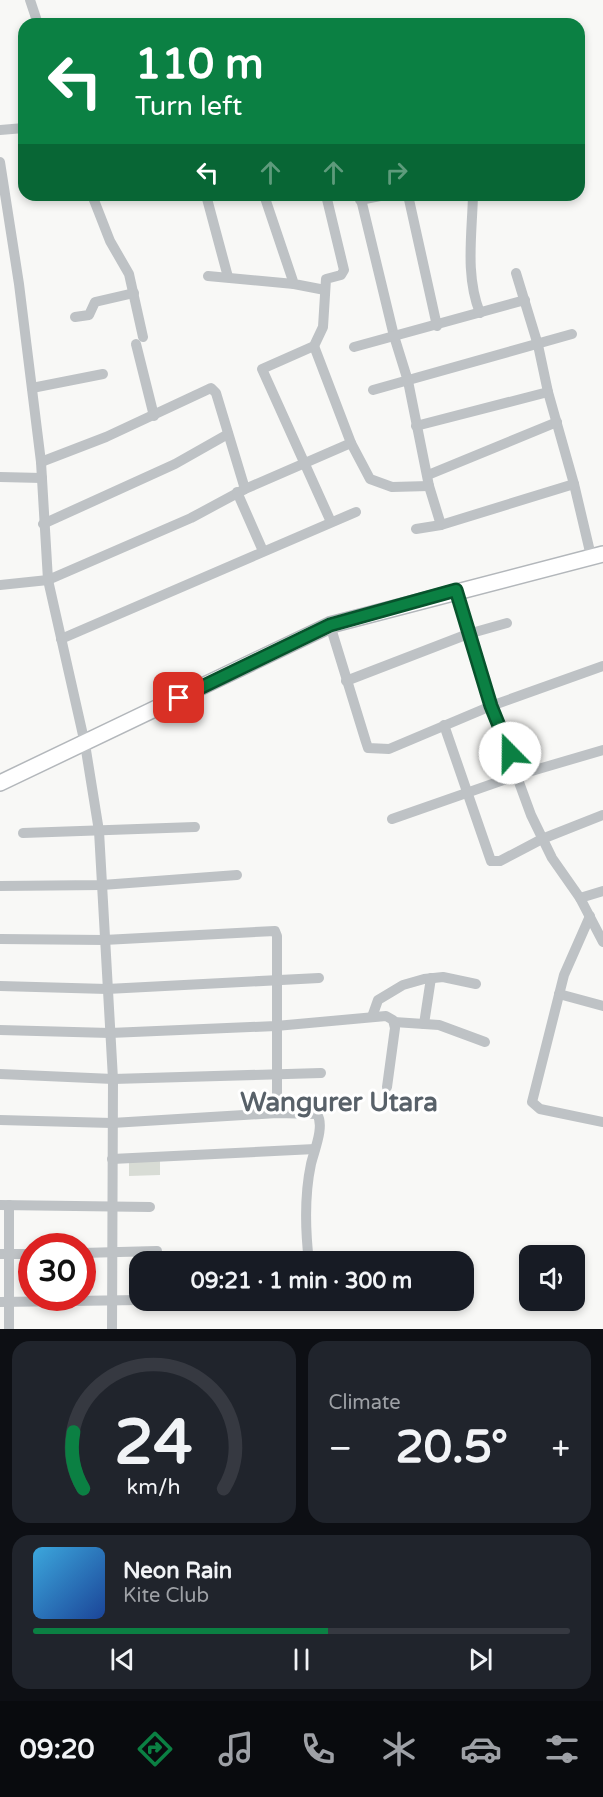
<!DOCTYPE html>
<meta charset="utf-8">
<style>
:root{--surface:#171b24;--page:#20242c;--text:#f1f3f6;--muted:#9ea1a6;--line:#363941;--accent:#0b8043}
body{margin:0;font-family:"Varela Round",sans-serif;background:var(--page);color:var(--text);height:100vh;display:flex;flex-direction:column;font-size:22px;white-space:nowrap}
*{box-sizing:border-box;margin:0}
p{font-size:20px;color:var(--muted)}
.icon{flex:none;width:33px;height:33px;fill:none;stroke:currentColor;stroke-width:2;stroke-linecap:round;stroke-linejoin:round}
.map{position:relative;height:1329px;overflow:hidden}
.drawer{display:flex;flex-direction:column;gap:12px;padding:12px;background:#0d0f14;flex:1}
.drawer>*{flex:none}
.hud{position:absolute;left:18px;top:18px;width:567px;height:183px;border-radius:18px;box-shadow:0 3px 9px #0003;background:#0b8043;color:#fff;overflow:hidden}
.tools{position:absolute;left:519px;top:1245px;display:grid;gap:12px}
.tools a{display:grid;place-items:center;width:66px;height:66px;border-radius:12px;background:var(--surface);box-shadow:0 3px 9px #0003;font-size:30px}
.speed{position:absolute;left:18px;top:1233px;display:flex;gap:12px;font-size:30px;font-weight:700;text-align:center}
.speed>*{display:grid;place-content:center;width:78px;height:78px;border-radius:50%;background:var(--surface);box-shadow:0 3px 9px #0003;line-height:1}
.speed .limit{border:9px solid #d22;background:#fff;color:#111}
.pin{position:absolute;display:grid;place-items:center;width:51px;height:51px;color:#fff;margin:-26px;border-radius:12px;box-shadow:0 3px 9px #0006}
.me{position:absolute;width:66px;margin:-33px;rotate:338deg;stroke-linejoin:round;filter:drop-shadow(0 0 4px #0008)}
.turn{display:flex;align-items:center;gap:21px;height:126px;padding:0 18px;font-size:27px}
.turn .icon{width:78px;height:78px;stroke-width:2.5}
.turn b{display:block;font-size:42px;line-height:51px}
.lanes{display:flex;align-items:center;height:57px;padding:0 18px;background:#0003;justify-content:center;gap:30px;direction:ltr}
.lanes .off{opacity:.35}
.big{font-size:45px;font-weight:700;line-height:1.1}
.drawer .card{flex:1;display:flex;flex-direction:column;justify-content:center;gap:9px;min-width:0;padding:0 21px;border-radius:18px;background:var(--page)}
.drawer .dial{align-items:center;gap:0}
.dial svg{height:156px;overflow:visible;fill:none;stroke:var(--line);stroke-width:7;stroke-linecap:round;text-anchor:middle}
.dial text{fill:var(--text);stroke:none}
.song{display:flex;align-items:center;gap:18px}
.cover{width:72px;height:72px;border-radius:9px;background:linear-gradient(135deg,hsl(200 70% 55%),hsl(220 70% 35%))}
.played{height:6px;border-radius:3px;background:linear-gradient(90deg,var(--accent) 55%,var(--line) 55%)}
.keys{display:flex;justify-content:space-around;direction:ltr}
.heat{display:flex;justify-content:space-between;align-items:center;font-size:33px;direction:ltr}
.drawer .tiles{flex:1;display:grid;gap:12px;grid-template-columns:1fr 1fr}
.card:last-child{grid-column:span 2}
.trip{position:absolute;left:129px;top:1251px;width:345px;height:60px;border-radius:18px;background:var(--surface);box-shadow:0 3px 9px #0003;font-weight:700;line-height:60px;text-align:center}
.tabs{display:flex;height:96px;justify-content:space-around;align-items:center;background:#090b0e;color:var(--muted)}
.tabs .icon{width:42px;height:42px}
.tabs .on{color:var(--accent)}
.tabs b{font-size:27px;color:var(--text)}
.map>svg:first-child{display:block}
.grass{fill:#d8dcd5}
.lines{fill:none;stroke-linecap:round;stroke-linejoin:round}
.secondary-casing{stroke:#b3b7bb;stroke-width:18}
.street{stroke:#bec2c5;stroke-width:10}
.secondary{stroke:#fff;stroke-width:15}
.route-casing{stroke:#07532c;stroke-width:15}
.route{stroke:#0b8043;stroke-width:10}
.labels{text-anchor:middle;dominant-baseline:central;stroke-width:6;stroke-linejoin:round;paint-order:stroke}
.district-label{font-size:26px;font-weight:bold;fill:#586169;stroke:#fff}
</style>
<div class="map">
<svg width="603" height="1329" viewBox="0 0 603 1329">
<rect width="100%" height="100%" fill="#f8f8f6"/>
<path class="grass" d="M160 1158V1175L129 1176V1159Z"/>
<g class="lines">
<defs>
<path id="secondary" d="M0 783 330 625 603 554"/>
</defs>
<use href="#secondary" class="secondary-casing"/>
<g class="street">
<path d="M30 0 38 24"/>
<path d="M0 130 24 128"/>
<path d="M0 162 19 284 41 462 48 580 191 518 245 489 351 443 314 346"/>
<path d="M92 195 110 241 129 274 143 337"/>
<path d="M206 195 228 277"/>
<path d="M264 195 294 284 325 290"/>
<path d="M326 195 344 270 341 275 326 279 323 327 314 346 262 369 331 522"/>
<path d="M360 195 394 336 408 381 429 486 441 525"/>
<path d="M408 195 437 326"/>
<path d="M473 195C472 235 465 275 480 313"/>
<path d="M360 200 385 195"/>
<path d="M516 273 538 345 548 392 574 484 591 556"/>
<path d="M208 276 294 284"/>
<path d="M75 317 89 315 95 302 134 293"/>
<path d="M136 344 154 416"/>
<path d="M354 347 525 300"/>
<path d="M32 388 103 374"/>
<path d="M373 390 572 334"/>
<path d="M416 426 548 392"/>
<path d="M351 443 370 479 392 487 429 486"/>
<path d="M41 462 106 437 211 388 216 393 245 489"/>
<path d="M428 475 557 422"/>
<path d="M0 477 42 478"/>
<path d="M237 492 263 551"/>
<path d="M43 524 175 464 228 434"/>
<path d="M416 529 441 525 574 484"/>
<path d="M0 585 48 580 85 744 99 831 113 1079 112 1329"/>
<path d="M456 590 491 706 531 815 552 858 580 898 603 942"/>
<path d="M330 625 366 742 368 748 389 749 491 706 603 666"/>
<path d="M61 639 356 512"/>
<path d="M346 681 468 634 507 623"/>
<path d="M444 725 491 861H500L542 839 603 815"/>
<path d="M392 819 518 775 603 750"/>
<path d="M23 833 195 827"/>
<path d="M0 886 102 885 237 875"/>
<path d="M580 898 603 891"/>
<path d="M590 916 564 975 532 1102 540 1109 603 1122"/>
<path d="M0 939 104 940 275 931 277 936V1113"/>
<path d="M0 986 107 989 319 978"/>
<path d="M559 994 603 1006"/>
<path d="M372 1017 378 1000 403 985 424 979 443 977 476 984"/>
<path d="M394 1022 439 1025 485 1042"/>
<path d="M424 1024 431 978"/>
<path d="M0 1030 110 1033 276 1026 386 1016 393 1020 395 1028 387 1087"/>
<path d="M0 1074 113 1079 321 1073"/>
<path d="M0 1120 112 1123 277 1113 317 1114C325 1126 314 1151 311 1164 304 1197 305 1228 309 1262"/>
<path d="M112 1159 315 1149"/>
<path d="M0 1205 150 1207"/>
<path d="M82 1253 157 1251"/>
<path d="M0 1254H32"/>
<path d="M0 1302 140 1300"/>
<path d="M9 1329V1205"/>
</g>
<use href="#secondary" class="secondary"/>
</g>
<g class="lines">
<defs>
<path id="route" d="M179 698 330 625 456 590 491 706 510 753"/>
</defs>
<use href="#route" class="route-casing"/>
<use href="#route" class="route"/>
</g>
<g class="labels">
<g class="district-label">
<text x="339" y="1102">Wangurer Utara</text>
</g>
</g>
</svg>
<div class="tools">
<a><svg class="icon" aria-label="sound" viewBox="0 0 24 24"><path d="M4 9h4l5-4v14l-5-4H4zM17 9q2 3 0 6"/></svg></a>
</div>
<div class="speed"><div class="limit">30</div></div>
<div class="pin" style="left:179px;top:698px;background:#d93025"><svg class="icon" aria-label="arrive" viewBox="0 0 24 24"><path d="M6 21V4h12l-3 4 3 4H6"/></svg></div>
<svg class="me" style="left:510px;top:753px" viewBox="-20 -20 40 40"><circle r="19" fill="#fff"/><path d="M0-13L10 11 0 6-10 11z" fill="#0b8043"/></svg>
<div class="trip">09:21 · 1 min · 300 m</div>
<div class="hud">
<div class="turn"><svg class="icon" aria-label="left" viewBox="0 0 24 24"><path d="M17 20v-9H6M10 6l-5 5 5 5"/></svg><div><b>110 m</b>Turn left</div></div>
<div class="lanes"><svg class="icon" aria-label="left" viewBox="0 0 24 24"><path d="M17 20v-9H6M10 6l-5 5 5 5"/></svg><svg class="icon off" aria-label="ahead" viewBox="0 0 24 24"><path d="M12 20V5M6 11l6-6 6 6"/></svg><svg class="icon off" aria-label="ahead" viewBox="0 0 24 24"><path d="M12 20V5M6 11l6-6 6 6"/></svg><svg class="icon off" aria-label="right" viewBox="0 0 24 24"><path d="M7 20v-9h11M14 6l5 5-5 5"/></svg></div>
</div>
</div>
<section class="drawer">
<div class="tiles">
<div class="card dial"><svg viewBox="0 0 100 80">
<path d="M14 69A42 42 0 1 1 86 69"/>
<path d="M14 69A42 42 0 0 1 9 40" stroke="#0b8043"/>
<text x="50" y="56" font-size="32" font-weight="700">24</text>
<text x="50" y="72" font-size="11">km/h</text>
</svg></div>
<div class="card"><p>Climate</p>
<div class="heat"><a>−</a><b class="big">20.5°</b><a>+</a></div>
</div>
<div class="card">
<div class="song"><i class="cover"></i><div><b>Neon Rain</b><p>Kite Club</p></div></div>
<div class="played"></div>
<div class="keys"><svg class="icon" aria-label="previous" viewBox="0 0 24 24"><path d="M18 5L8 12l10 7zM5 5v14"/></svg><svg class="icon" aria-label="pause" viewBox="0 0 24 24"><path d="M8 5v14M16 5v14"/></svg><svg class="icon" aria-label="next" viewBox="0 0 24 24"><path d="M6 5l10 7-10 7zM19 5v14"/></svg></div>
</div>
</div>
</section>
<nav class="tabs">
<b>09:20</b>
<svg class="icon on" aria-label="directions" viewBox="0 0 24 24"><path d="M12 3l9 9-9 9-9-9zM9 14v-3h6M13 9l2 2-2 2"/></svg>
<svg class="icon" aria-label="music" viewBox="0 0 24 24"><path d="M9 18V5l10-2v13"/><circle cx="6" cy="18" r="3"/><circle cx="16" cy="16" r="3"/></svg>
<svg class="icon" aria-label="phone" viewBox="0 0 24 24"><path d="M5 4h4l2 5-3 2q2 4 5 5l2-3 5 2v4C11 20 4 13 5 4z"/></svg>
<svg class="icon" aria-label="climate" viewBox="0 0 24 24"><path d="M12 3v18M4 7l16 10M4 17L20 7"/></svg>
<svg class="icon" aria-label="car" viewBox="0 0 24 24"><path d="M5 17H2v-5l4-1 3-4h7l3 4 3 1v5h-3M9 17h6M6 11h13"/><circle cx="7" cy="17" r="2"/><circle cx="17" cy="17" r="2"/></svg>
<svg class="icon" aria-label="filters" viewBox="0 0 24 24"><path d="M4 7h16M4 17h16"/><circle cx="9" cy="7" r="2"/><circle cx="15" cy="17" r="2"/></svg>
</nav>
